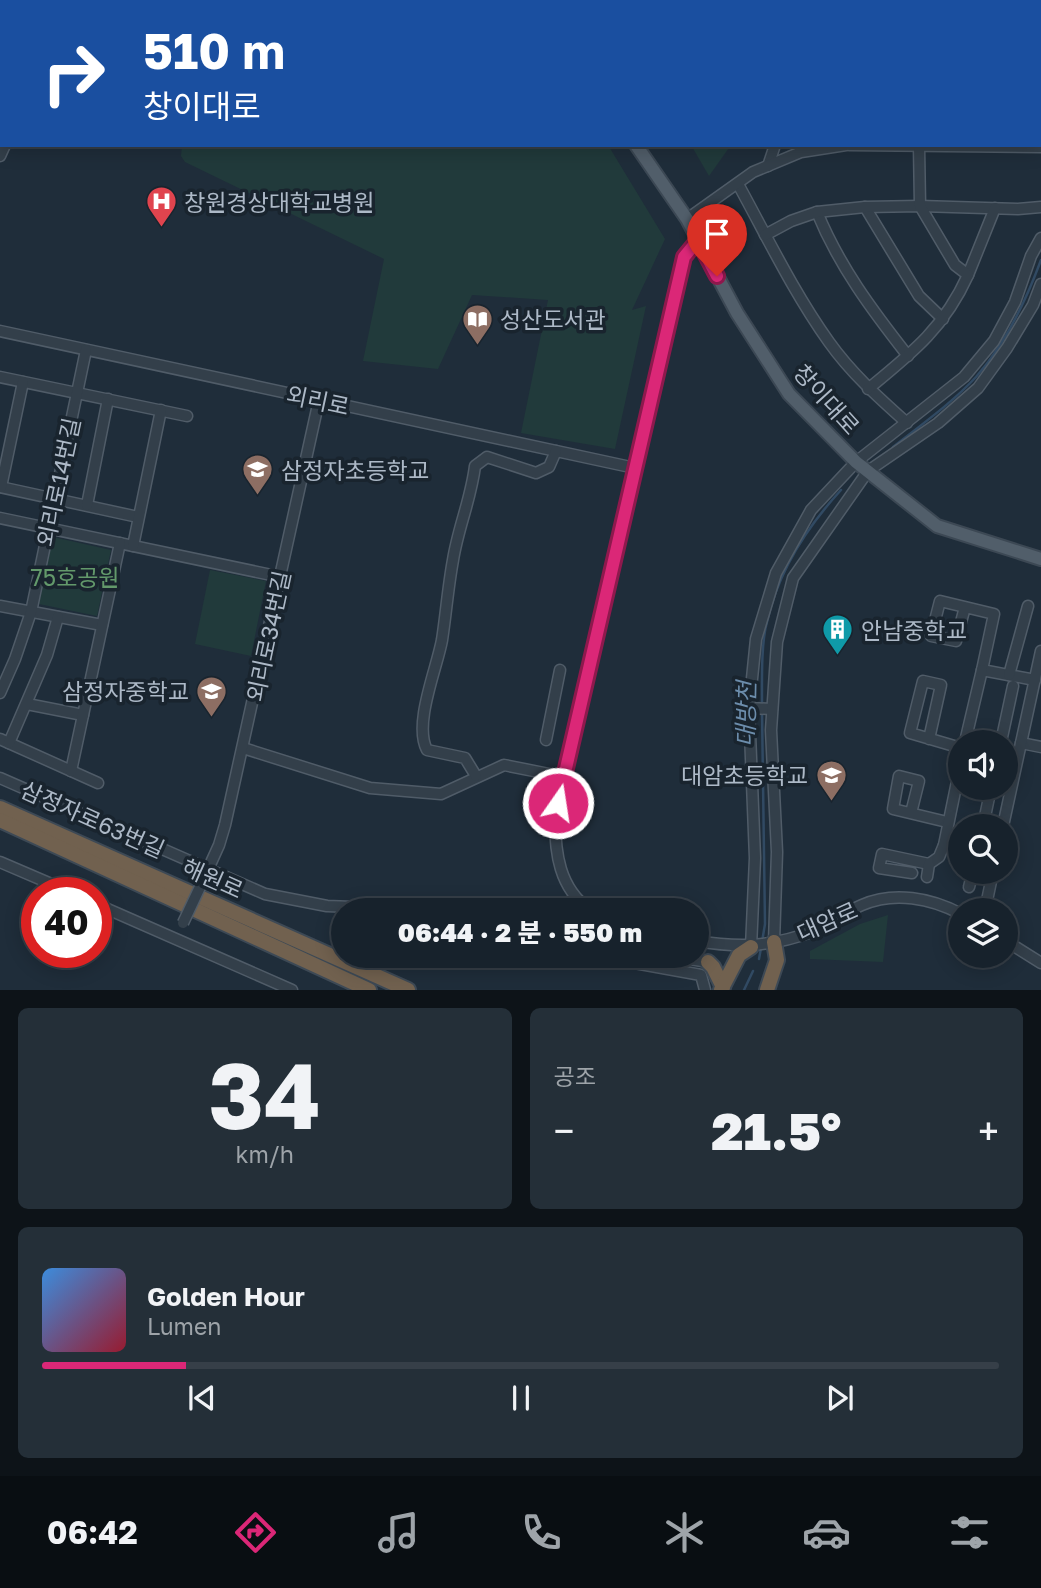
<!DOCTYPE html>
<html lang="ko">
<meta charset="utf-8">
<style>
:root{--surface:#17222c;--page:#242f38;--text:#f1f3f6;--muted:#9ea4a9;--line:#363f48;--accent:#db2777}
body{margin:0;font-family:"Golos Text","Noto Sans KR",sans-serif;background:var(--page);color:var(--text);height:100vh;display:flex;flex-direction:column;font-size:26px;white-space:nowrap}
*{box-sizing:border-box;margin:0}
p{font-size:23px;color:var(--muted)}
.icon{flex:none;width:38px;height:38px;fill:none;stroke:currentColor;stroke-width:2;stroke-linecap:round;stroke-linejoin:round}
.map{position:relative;height:990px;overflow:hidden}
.details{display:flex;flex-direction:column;gap:18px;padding:18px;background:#0d1318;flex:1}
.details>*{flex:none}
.hud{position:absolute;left:0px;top:0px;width:1041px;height:147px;box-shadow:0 4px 18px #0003,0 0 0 2px var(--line);background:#1a4fa0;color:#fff;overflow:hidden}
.buttons{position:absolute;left:948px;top:730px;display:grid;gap:14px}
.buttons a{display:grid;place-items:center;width:70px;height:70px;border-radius:50%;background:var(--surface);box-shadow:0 4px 18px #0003,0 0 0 2px var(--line);font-size:35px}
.speed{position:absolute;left:21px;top:877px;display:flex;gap:14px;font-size:35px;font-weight:700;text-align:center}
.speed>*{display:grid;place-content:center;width:91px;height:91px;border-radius:50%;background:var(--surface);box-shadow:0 4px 18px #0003,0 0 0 2px var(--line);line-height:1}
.speed .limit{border:10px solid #d22;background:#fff;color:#111}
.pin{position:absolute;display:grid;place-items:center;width:60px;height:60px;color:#fff;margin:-72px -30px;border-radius:50% 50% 50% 0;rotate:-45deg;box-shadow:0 0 7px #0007}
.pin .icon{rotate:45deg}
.me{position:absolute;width:77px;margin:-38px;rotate:13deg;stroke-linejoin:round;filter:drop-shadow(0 0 5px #0008)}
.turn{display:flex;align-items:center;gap:24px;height:147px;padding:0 28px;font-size:32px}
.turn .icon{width:91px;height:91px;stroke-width:2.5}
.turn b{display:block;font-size:49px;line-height:60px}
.big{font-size:52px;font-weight:800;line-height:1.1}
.details .card{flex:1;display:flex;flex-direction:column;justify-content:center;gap:10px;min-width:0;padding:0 24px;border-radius:10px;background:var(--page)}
.details .dial{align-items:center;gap:0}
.dial b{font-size:91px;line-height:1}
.song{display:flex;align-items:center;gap:21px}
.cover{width:84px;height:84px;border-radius:10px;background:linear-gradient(135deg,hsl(210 70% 55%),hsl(350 70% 35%))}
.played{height:7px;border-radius:4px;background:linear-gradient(90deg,var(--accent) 15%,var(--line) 15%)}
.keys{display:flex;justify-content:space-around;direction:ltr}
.heat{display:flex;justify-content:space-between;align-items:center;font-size:38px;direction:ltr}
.details .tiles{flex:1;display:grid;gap:18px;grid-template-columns:1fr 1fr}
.card:last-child{grid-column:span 2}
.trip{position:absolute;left:331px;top:898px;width:378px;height:70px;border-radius:35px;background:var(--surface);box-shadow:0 4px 18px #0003,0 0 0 2px var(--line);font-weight:800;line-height:70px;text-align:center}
.tab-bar{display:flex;height:112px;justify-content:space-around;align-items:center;background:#090e12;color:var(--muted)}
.tab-bar .icon{width:49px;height:49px}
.tab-bar .selected{color:var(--accent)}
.tab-bar b{font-size:32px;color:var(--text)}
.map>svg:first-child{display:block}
.green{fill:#213a3b}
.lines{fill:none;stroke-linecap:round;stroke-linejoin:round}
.stream{stroke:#314a63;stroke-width:2.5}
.minor-casing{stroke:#505c68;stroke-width:13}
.major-casing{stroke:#3c4854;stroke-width:16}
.highway-casing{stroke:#3d4955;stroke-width:18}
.minor{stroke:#333f4a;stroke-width:10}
.major{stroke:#515e6a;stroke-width:12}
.highway{stroke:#71614f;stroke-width:14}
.minor-bridge-casing{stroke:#505c68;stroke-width:13;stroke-linecap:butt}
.minor-bridge{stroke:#333f4a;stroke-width:10}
.route-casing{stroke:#8e194d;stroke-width:18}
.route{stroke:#db2777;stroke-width:12}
.labels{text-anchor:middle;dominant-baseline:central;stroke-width:7;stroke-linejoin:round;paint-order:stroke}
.poi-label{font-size:23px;fill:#adb9c7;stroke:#19242e;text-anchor:start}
.street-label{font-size:23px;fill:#adb9c7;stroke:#19242e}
.park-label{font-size:23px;fill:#63996b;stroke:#19242e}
.water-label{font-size:24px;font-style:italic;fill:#6c8dac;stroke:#19242e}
</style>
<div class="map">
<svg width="1041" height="990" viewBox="0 0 1041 990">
<rect width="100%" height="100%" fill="#1f2d3a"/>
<g class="green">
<path d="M182 145H608L665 239 632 310 646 306 615 449 521 433 548 300 472 295 438 369 363 361 384 259 185 162 181 156Z"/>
<path d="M691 145H731L709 176Z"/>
<path d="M53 537 111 550 97 616 39 604Z"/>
<path d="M210 570 266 581 251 656 195 644Z"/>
<path d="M888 915 883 962 810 959V951L860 924Z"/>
</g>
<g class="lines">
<g class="stream">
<path d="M893 447C921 425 952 403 976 377 1005 344 1026 301 1041 260"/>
<path d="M762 704C762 681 761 643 767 622 778 572 807 527 841 490"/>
<path d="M762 711 765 924 762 942"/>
<path d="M759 959 761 948"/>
<path d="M744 990 753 971"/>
</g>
<defs>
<g id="minor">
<path d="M18 0V2"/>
<path d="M966 0 967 2"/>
<path d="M854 2 855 0"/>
<path d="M1023 2 1026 0"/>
<path d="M0 11 2 13"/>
<path d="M1040 63 1041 62"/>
<path d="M1040 94H1041"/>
<path d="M849 145 1041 147"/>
<path d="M0 156 5 145"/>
<path d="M768 166 775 145"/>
<path d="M738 184C767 237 794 293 829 342 851 373 879 398 907 423"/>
<path d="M865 207 919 296 943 319"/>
<path d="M817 212C839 266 872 310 908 356"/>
<path d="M687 219 753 172 801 152 846 145"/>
<path d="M765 235 791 221 817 212 865 207 920 206 1018 209 1041 207"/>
<path d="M968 275 995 208"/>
<path d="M0 331 635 468"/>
<path d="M0 377 187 416"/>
<path d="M868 389C912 353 944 328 968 275L955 265 920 206 919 146"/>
<path d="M0 487 138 517"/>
<path d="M1 487 23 382"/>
<path d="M87 505 108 399"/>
<path d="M0 518 281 577"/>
<path d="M133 546 161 410"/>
<path d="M0 606 102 625"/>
<path d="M965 607 956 641 931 636 940 601 994 614 982 670 1035 680"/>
<path d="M1009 675 1028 606"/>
<path d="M0 693 15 659 31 612 86 350"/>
<path d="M27 704 83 715"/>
<path d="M749 708 772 709"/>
<path d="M0 739 98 783"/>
<path d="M929 739 941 685 923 681 910 733 961 748"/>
<path d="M546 740 560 670"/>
<path d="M965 742 982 670"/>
<path d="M1001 742 1013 686"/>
<path d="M9 743 47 655 58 617"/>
<path d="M1021 743 1041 747"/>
<path d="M243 748 370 788 441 794 504 765 564 777"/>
<path d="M71 771 120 543"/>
<path d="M476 776 465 758 427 750C413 724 437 668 442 640 446 614 448 587 453 560 458 528 471 499 475 466L487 457 536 473 549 467 556 451"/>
<path d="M0 778 265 894 327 906 431 910"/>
<path d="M911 813 919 781 899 776 893 809 947 822"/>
<path d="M983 826 991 788"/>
<path d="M1003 826 1041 651"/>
<path d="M944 845 961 848"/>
<path d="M0 862 70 892"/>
<path d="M912 873 879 868 882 854 929 864"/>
<path d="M927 877 929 864 939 857 944 845 961 762"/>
<path d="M200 887 219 845 225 825 319 400"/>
<path d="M969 887 973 872"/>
<path d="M96 904 292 990"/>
<path d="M590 910C559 888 555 853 555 818L684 257 698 240"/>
<path d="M985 910 993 872"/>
<path d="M696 941C740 948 772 947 814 931 830 924 845 912 862 905 894 891 931 898 961 914"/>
<path d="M1006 941 1041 963"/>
<path d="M774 942 777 852 771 730 777 642 793 578 868 471 938 423 978 388 1007 348 1033 305 1041 284"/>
<path d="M751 947 755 858 749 708 756 639 776 573 811 510 856 462 964 377 994 341 1015 302 1031 256 1041 238"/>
<path d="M617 956 618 960 701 975 705 990"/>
<path d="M672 956 708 962"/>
</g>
<g id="major">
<path d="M536 0 537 2"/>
<path d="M547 0 548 2"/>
<path d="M560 0 561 2"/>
<path d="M636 145 687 219 737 313 789 394 856 462 937 526 1041 559"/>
</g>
<g id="highway">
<path d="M0 808 408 990"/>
<path d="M0 820 369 990"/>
<path d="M708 962 713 967 723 987"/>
<path d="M721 990 739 955 751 947"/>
<path d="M767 990 777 960 774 942"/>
</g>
</defs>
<use href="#minor" class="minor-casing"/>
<use href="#major" class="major-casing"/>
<use href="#highway" class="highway-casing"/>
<use href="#minor" class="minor"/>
<use href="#major" class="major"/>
<use href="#highway" class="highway"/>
<defs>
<path id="minor-bridge" d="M183 923 200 887"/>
</defs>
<use href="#minor-bridge" class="minor-bridge-casing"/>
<use href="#minor-bridge" class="minor-bridge"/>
</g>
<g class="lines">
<defs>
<path id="route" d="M558 803 684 257 698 240 717 276"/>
</defs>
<use href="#route" class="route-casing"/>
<use href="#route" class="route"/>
</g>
<defs>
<symbol id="hospital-pin" viewBox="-11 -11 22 30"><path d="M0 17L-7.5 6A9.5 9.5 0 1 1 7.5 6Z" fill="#e0444e" stroke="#19242e"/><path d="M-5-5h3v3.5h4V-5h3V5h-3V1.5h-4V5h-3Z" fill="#fff"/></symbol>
<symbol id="library-pin" viewBox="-11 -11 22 30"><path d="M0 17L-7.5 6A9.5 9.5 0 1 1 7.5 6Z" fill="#8d6e63" stroke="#19242e"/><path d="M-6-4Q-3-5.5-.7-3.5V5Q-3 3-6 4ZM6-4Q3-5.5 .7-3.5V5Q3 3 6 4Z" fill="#fff"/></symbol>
<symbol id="school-pin" viewBox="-11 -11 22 30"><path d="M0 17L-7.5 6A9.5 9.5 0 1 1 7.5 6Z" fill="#8d6e63" stroke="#19242e"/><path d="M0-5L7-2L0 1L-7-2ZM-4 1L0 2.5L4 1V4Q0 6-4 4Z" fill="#fff"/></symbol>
<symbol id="building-pin" viewBox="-11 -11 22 30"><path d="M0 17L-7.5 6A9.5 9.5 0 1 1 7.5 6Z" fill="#0f9aa8" stroke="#19242e"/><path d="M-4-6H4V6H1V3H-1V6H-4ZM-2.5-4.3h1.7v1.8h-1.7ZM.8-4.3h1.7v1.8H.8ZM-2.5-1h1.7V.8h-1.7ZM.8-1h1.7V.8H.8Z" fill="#fff"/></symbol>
</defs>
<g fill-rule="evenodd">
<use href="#hospital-pin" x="144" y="184" width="35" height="47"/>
<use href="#library-pin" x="460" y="302" width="35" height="47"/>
<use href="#school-pin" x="240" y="452" width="35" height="47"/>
<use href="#building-pin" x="820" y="612" width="35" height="47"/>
<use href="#school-pin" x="194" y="674" width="35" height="47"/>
<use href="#school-pin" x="814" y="758" width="35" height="47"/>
</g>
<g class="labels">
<g class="poi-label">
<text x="184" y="202">창원경상대학교병원</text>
<text x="500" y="319">성산도서관</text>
<text x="281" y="470">삼정자초등학교</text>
<text x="861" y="630">안남중학교</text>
<text x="189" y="691" text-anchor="end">삼정자중학교</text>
<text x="808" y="775" text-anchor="end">대암초등학교</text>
</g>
<g class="street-label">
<text transform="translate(827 399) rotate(48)">창이대로</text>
<text transform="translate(318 400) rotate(12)">외리로</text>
<text transform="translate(58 482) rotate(-78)">외리로14번길</text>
<text transform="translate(268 636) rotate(-78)">외리로34번길</text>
<text transform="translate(93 819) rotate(24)">삼정자로63번길</text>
<text transform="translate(213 878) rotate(24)">해원로</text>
<text transform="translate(827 921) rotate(-24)">대암로</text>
</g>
<g class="park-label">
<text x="75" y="577">75호공원</text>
</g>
<g class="water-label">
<text transform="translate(745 714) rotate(-89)">대방천</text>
</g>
</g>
</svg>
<div class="buttons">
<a><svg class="icon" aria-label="sound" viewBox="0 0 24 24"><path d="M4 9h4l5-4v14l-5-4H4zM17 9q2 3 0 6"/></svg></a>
<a><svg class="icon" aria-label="search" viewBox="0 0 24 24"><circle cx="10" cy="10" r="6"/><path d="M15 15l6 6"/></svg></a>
<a><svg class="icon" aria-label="layers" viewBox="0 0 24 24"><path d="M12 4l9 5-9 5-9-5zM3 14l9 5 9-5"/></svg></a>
</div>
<div class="speed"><div class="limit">40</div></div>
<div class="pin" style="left:717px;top:276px;background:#d93025"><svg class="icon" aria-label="arrive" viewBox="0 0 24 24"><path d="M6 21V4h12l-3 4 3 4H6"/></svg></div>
<svg class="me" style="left:558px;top:803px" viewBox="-20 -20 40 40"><circle r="17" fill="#db2777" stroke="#fff" stroke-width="3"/><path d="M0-11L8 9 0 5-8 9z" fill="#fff"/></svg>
<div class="trip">06:44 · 2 분 · 550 m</div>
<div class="hud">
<div class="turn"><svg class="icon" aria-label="right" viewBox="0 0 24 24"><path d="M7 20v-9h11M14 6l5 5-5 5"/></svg><div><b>510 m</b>창이대로</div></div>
</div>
</div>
<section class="details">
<div class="tiles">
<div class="card dial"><b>34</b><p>km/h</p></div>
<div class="card"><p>공조</p>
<div class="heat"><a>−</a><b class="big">21.5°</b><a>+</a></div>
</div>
<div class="card">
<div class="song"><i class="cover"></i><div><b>Golden Hour</b><p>Lumen</p></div></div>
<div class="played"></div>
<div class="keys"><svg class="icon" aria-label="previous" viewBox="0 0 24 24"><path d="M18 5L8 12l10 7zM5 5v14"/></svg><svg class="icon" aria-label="pause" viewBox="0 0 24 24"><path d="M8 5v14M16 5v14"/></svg><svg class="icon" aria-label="next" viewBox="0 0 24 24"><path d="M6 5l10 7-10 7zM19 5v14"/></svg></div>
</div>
</div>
</section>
<nav class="tab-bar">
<b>06:42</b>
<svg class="icon selected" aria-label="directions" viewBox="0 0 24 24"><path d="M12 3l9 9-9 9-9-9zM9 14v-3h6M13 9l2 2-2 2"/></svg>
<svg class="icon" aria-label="music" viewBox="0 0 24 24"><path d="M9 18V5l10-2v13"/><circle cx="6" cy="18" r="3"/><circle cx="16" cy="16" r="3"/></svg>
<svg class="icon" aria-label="phone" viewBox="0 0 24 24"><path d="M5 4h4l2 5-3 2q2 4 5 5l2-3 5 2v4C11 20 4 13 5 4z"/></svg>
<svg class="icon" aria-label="climate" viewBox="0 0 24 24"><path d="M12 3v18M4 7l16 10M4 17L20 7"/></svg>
<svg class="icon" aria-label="car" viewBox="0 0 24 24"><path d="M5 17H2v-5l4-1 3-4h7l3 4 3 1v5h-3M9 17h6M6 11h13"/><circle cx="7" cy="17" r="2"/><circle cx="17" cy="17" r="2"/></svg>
<svg class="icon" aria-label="filters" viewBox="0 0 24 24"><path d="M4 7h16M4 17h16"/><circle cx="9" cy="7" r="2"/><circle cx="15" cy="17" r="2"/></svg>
</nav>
